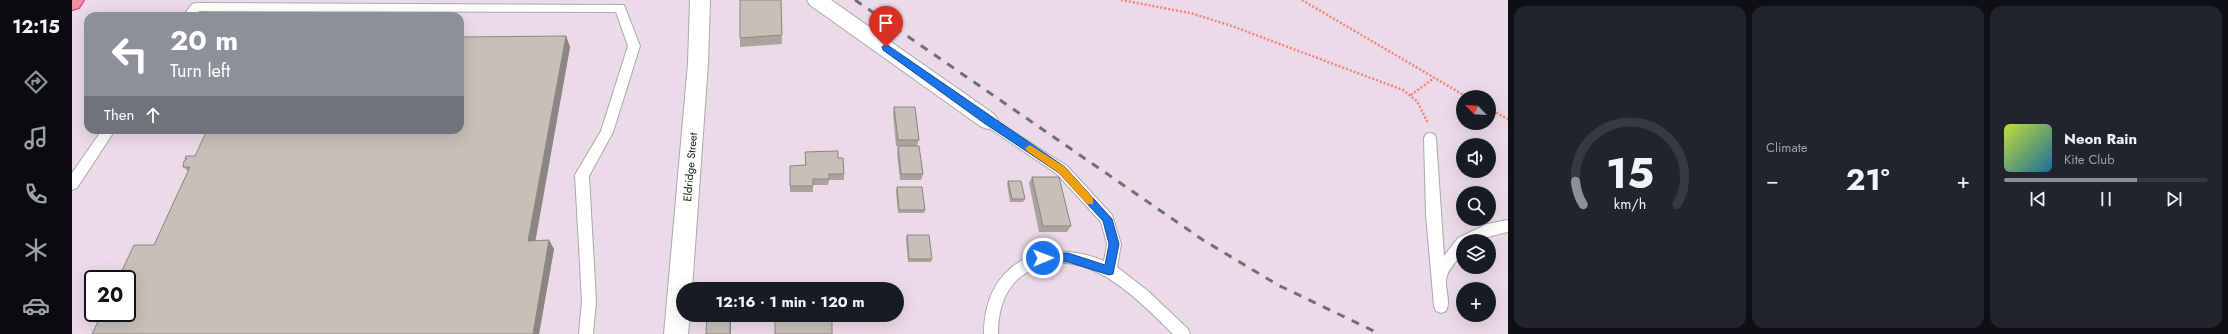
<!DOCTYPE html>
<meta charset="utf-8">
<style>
:root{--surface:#171b24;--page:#20242c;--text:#f1f3f6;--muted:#9ea1a6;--line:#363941;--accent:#8c9099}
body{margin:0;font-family:Jost,sans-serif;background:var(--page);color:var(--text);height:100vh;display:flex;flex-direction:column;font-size:15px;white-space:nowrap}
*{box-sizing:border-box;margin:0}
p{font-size:13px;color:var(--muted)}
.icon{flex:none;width:22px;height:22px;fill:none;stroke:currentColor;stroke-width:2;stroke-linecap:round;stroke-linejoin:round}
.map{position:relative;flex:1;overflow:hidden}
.panel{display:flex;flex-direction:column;gap:6px;padding:6px;background:#0d0f14;width:720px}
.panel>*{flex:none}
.top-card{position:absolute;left:12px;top:12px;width:380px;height:122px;border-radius:12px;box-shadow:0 4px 16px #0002;background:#8c9099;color:#fff;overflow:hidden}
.needle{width:26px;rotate:295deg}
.controls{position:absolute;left:1384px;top:90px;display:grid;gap:8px}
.controls a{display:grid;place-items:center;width:40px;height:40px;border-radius:50%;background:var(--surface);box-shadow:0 4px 16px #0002;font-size:20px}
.speed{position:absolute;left:12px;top:270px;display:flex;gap:8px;font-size:20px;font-weight:700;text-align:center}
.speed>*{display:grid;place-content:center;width:52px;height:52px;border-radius:50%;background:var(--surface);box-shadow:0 4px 16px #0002;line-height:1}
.speed .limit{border:2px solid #111;border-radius:6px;background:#fff;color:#111}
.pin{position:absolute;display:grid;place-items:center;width:34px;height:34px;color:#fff;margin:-41px -17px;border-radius:50% 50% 50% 0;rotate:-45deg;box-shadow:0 0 4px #0007}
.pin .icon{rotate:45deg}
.me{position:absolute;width:44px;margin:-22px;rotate:89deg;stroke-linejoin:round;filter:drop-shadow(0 0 3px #0008)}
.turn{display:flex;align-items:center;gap:14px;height:84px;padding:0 20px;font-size:18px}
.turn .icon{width:52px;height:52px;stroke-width:2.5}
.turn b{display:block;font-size:28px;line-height:34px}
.then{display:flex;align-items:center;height:38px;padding:0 20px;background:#0003;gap:8px;font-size:15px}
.big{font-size:30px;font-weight:700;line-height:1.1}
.panel .tile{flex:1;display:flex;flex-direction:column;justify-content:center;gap:6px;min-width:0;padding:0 14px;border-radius:12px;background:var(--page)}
.panel .dial{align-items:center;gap:0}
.dial svg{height:104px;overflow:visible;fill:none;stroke:var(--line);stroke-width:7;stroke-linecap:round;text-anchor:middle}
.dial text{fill:var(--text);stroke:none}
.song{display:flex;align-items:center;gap:12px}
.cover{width:48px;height:48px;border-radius:6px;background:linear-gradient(135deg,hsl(70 70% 55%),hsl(200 70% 35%))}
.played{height:4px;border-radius:2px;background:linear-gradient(90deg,var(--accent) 65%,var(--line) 65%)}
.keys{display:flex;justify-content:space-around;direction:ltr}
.heat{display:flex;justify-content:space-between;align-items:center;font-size:22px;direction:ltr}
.panel .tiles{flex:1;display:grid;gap:6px;grid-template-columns:repeat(3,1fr)}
.trip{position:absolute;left:604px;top:282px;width:228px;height:40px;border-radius:20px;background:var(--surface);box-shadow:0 4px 16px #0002;font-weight:700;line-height:40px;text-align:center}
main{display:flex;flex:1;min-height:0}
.menu{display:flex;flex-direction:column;width:72px;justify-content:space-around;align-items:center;background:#090b0e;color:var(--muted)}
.menu .icon{width:28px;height:28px}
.menu .active{color:var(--accent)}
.menu b{font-size:18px;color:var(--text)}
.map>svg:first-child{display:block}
.industrial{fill:#ebdbe8;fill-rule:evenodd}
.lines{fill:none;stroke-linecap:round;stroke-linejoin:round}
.lane-casing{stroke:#a9a9a9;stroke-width:2}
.street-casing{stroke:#a9a9a9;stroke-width:2}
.highway-casing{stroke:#dc2a67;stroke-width:2}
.path{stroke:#fa8072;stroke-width:2.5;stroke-dasharray:2 2;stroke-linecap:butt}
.lane{fill:#fff;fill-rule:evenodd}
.street{fill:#fff;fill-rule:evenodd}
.highway{fill:#e892a2;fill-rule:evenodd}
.rail{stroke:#707070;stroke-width:3;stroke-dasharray:8 8;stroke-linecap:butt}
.wall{fill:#aba49e}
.shaded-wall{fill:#8b8681}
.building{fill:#c7bfb8;stroke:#8b8681}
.route{fill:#1a73e8;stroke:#114b97}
.slow{fill:#f59e0b}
.labels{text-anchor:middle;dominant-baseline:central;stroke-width:3;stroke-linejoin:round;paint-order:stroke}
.street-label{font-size:11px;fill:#222;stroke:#fff}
</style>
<main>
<nav class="menu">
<b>12:15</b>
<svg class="icon active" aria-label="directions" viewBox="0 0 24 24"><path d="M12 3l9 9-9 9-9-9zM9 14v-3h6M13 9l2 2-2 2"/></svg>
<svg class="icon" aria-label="music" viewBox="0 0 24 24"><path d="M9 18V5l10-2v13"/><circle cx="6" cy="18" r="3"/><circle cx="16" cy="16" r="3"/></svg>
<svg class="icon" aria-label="phone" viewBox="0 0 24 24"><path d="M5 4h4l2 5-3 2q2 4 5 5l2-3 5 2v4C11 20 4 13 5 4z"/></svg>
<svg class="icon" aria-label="climate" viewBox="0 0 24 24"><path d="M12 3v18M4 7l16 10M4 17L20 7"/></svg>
<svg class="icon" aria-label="car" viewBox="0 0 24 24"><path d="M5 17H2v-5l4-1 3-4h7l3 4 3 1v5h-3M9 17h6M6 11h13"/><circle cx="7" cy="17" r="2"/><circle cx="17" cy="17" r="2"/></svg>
</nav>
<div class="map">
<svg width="1436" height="334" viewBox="0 0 1436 334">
<rect width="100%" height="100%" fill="#f2efe9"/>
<path class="industrial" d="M0 0H1436V334H0ZM16 16H388V130H16ZM1391 97H1417V123H1391ZM1391 145H1417V171H1391ZM1391 193H1417V219H1391ZM1391 241H1417V267H1391ZM21 279H55V313H21ZM611 289H825V315H611ZM1391 289H1417V315H1391Z"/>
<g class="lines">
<defs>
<g id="lane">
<path d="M124 3 552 5 568 46 541 132 517 176 524 301 521 334H507L510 301 503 175 529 131 556 46 544 12 127 11 123 16H111L120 4Z"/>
<path d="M915 115 995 166 1040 215 1049 244 1045 267 1076 291 1116 329 1118 334H1101C1064 298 1007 236 951 275 932 288 926 312 926 334H912C912 263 970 235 1032 261L1035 244 1029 222 985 174 911 124 909 120 911 116Z"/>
<path d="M30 130H43L5 188 0 190V173Z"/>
<path d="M1358 133 1362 134 1364 138 1372 256 1386 238 1415 224 1436 220V232C1420 235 1407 241 1391 241 1391 262 1376 264 1374 280 1373 290 1379 301 1374 311L1369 313 1364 311 1362 306 1354 214 1352 138 1354 134Z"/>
</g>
<g id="street">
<path d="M618 0H638L636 63 620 289H611V315H618L616 334H592L616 63Z"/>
<path d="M735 0H759L922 114 926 120 922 126 915 129 908 126 738 5Z"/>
</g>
<path id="highway" d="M0 0H12L7 8 0 10Z"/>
</defs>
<use href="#lane" class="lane-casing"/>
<use href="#street" class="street-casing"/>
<use href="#highway" class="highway-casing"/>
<g class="path">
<path d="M1049 0 1118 13 1157 25 1331 90 1345 101 1356 123"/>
<path d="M1230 0 1395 97"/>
<path d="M1339 95 1362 78"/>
<path d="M1417 109 1436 119"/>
</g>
<use href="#lane" class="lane"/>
<use href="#street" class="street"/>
<use href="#highway" class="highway"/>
<path class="rail" d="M783 0 1131 240 1206 285 1308 334"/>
</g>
<g class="wall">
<path d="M709 0 710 44 668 47V38Z"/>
<path d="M494 36 498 47 463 240H477L482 249 467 334H20L82 245 116 171 111 167 114 160 113 159Z"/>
<path d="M822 107 847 140 845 146H824L821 114Z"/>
<path d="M826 146 851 174 849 180H828L825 153Z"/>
<path d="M733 152 766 158 772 174V180H757L756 185H741V192H718V166L733 165Z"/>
<path d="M960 177 999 226 995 232H967L957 183Z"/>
<path d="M936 181 953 199 951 202H938L935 184Z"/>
<path d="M825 187 853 210 852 213H826L824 191Z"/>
<path d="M835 235 860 259 859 262H836L834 238Z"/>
</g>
<g class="shaded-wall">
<path d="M494 36 498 47 462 249 456 241Z"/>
<path d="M477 240 482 249 467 334H461Z"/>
<rect x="658" y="315" width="1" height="19"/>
</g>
<g class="building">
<path d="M668 0H709L710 35 668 38Z"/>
<path d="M494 36 456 241 477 240 461 334H20L30 313H55V279H46L62 245H82L118 167H111L112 161 115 159H113L114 156H123L135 130H388V37Z"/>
<path d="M822 107H843L847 140H826Z"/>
<path d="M826 146H847L851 174H829Z"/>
<path d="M766 151V158H771L772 174H757V179H741V186H718V166L734 165 733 152Z"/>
<path d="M960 177H987L999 226H971Z"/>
<path d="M936 181H949L953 199H940Z"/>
<path d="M825 187H850L853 210H827Z"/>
<path d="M835 235H857L860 259H837Z"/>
<path d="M635 315H658V334H634Z"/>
<rect x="703" y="315" width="57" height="19"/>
</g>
<path class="route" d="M814 44 993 167 1040 219 1047 244 1041 274 1037 275 996 262 968 261 966 258 971 253H996L1033 265 1037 244 1031 221 987 173 912 123 811 50 810 47Z"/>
<path class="slow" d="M958 145 993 167 1021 198V204H1015L987 173 955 151 953 148Z"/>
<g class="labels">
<g class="street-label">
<text transform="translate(618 167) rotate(-85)">Eldridge Street</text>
</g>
</g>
</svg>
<div class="controls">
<a><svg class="needle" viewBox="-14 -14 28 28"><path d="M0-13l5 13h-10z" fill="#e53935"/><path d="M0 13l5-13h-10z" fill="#9ea1a6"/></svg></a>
<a><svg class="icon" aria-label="sound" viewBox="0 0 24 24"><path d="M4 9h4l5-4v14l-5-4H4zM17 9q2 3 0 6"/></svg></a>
<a><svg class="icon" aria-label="search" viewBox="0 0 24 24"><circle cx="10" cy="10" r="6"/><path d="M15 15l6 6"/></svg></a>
<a><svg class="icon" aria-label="layers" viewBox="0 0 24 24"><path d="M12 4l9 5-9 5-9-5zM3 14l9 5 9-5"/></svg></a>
<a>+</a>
</div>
<div class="speed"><div class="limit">20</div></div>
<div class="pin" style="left:814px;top:47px;background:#d93025"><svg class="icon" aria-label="arrive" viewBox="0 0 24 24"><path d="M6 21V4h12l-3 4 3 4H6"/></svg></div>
<svg class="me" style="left:971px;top:258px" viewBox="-20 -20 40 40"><circle r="17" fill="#1a73e8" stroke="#fff" stroke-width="3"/><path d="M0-11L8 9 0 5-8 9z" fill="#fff"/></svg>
<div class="trip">12:16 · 1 min · 120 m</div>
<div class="top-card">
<div class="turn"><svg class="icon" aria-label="left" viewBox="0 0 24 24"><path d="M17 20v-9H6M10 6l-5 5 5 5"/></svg><div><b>20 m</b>Turn left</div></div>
<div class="then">Then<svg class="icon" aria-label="ahead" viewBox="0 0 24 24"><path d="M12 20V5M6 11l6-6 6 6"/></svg></div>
</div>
</div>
<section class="panel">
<div class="tiles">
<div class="tile dial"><svg viewBox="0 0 100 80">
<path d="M14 69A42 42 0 1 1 86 69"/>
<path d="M14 69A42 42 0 0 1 8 51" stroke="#8c9099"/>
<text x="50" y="56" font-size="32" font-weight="700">15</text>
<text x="50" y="72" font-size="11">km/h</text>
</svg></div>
<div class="tile"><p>Climate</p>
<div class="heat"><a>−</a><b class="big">21°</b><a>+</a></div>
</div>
<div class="tile">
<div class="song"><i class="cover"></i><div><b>Neon Rain</b><p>Kite Club</p></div></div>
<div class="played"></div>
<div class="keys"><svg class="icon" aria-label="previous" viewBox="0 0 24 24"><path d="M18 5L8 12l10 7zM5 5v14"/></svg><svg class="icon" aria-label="pause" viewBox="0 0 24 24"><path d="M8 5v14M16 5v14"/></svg><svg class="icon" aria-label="next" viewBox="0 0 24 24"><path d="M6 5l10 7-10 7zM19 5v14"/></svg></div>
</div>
</div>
</section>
</main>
